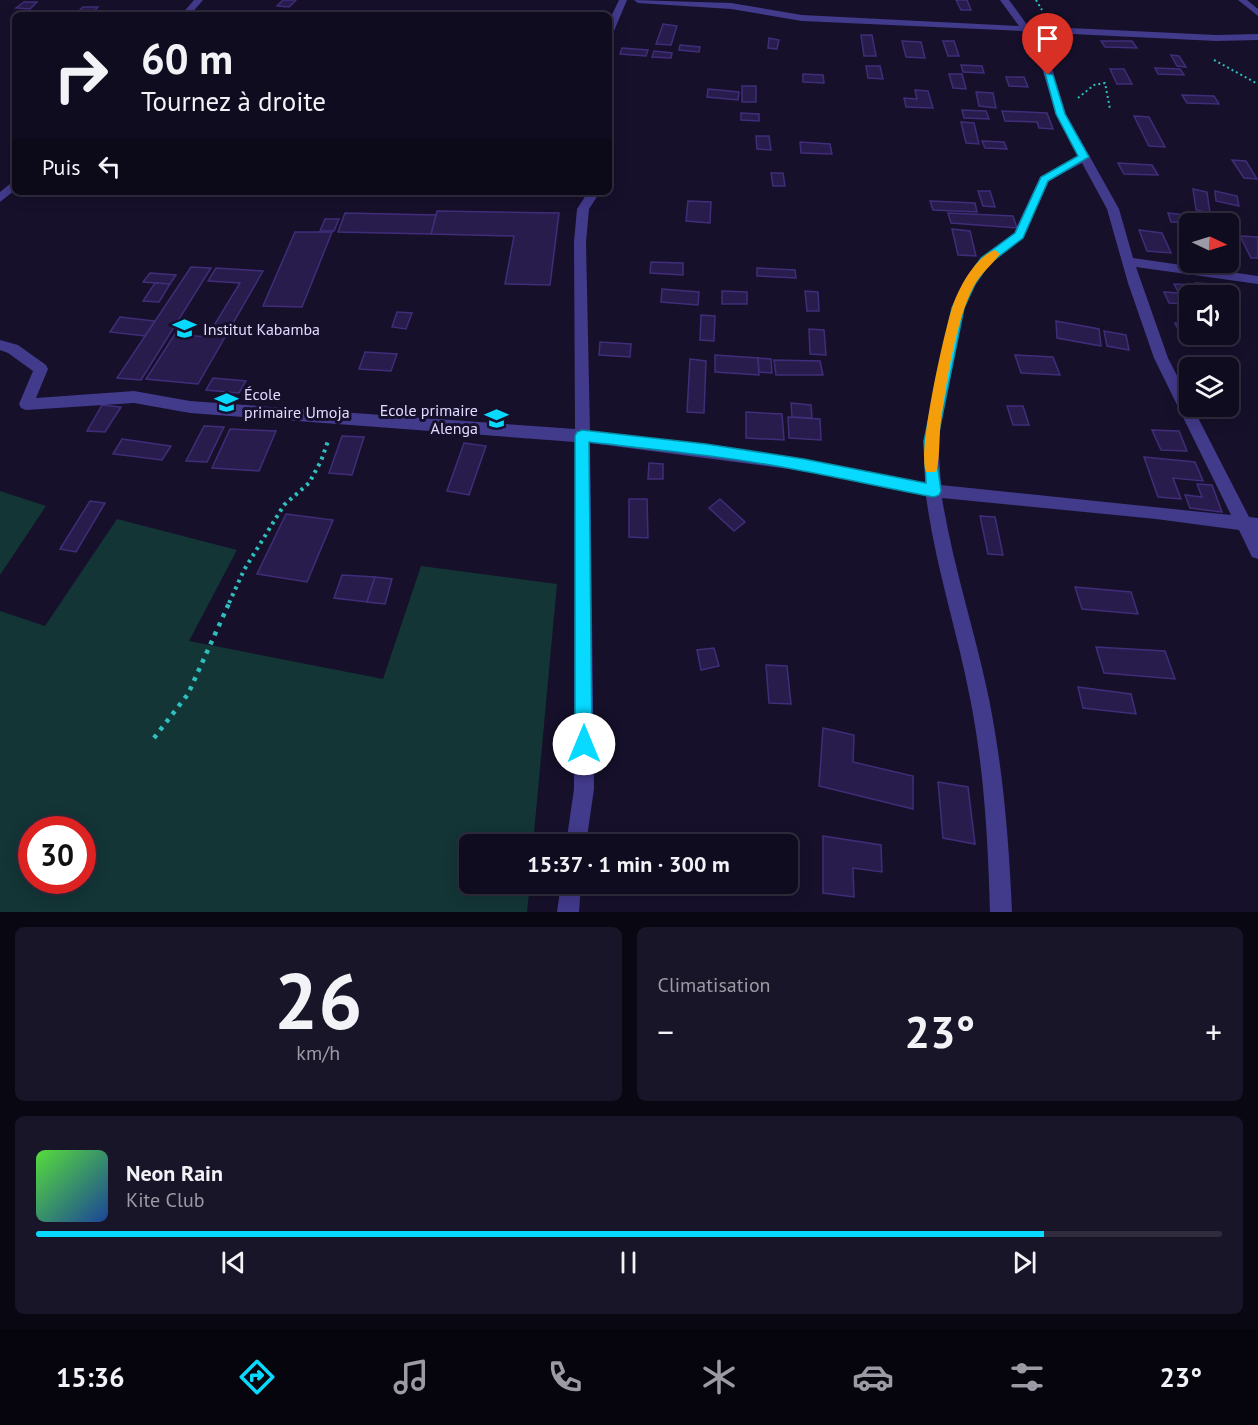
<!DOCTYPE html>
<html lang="fr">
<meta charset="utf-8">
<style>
:root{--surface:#100c20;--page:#191529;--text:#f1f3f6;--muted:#9c9ba5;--line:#302c3e;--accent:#07d9ff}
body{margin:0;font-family:"PT Sans",sans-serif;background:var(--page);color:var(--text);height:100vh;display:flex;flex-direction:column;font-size:22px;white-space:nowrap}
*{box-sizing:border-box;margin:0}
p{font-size:20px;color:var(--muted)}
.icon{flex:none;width:33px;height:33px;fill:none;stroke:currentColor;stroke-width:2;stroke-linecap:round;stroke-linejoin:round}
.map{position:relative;height:912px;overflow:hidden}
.side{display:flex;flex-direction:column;gap:15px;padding:15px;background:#090712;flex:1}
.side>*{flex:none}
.guide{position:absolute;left:12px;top:12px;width:600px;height:183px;border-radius:9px;box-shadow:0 3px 15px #0003,0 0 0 2px var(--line);background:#100c20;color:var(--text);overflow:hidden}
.needle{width:39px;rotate:94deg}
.fabs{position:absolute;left:1179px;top:213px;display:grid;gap:12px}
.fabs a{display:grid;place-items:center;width:60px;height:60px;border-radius:9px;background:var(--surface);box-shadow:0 3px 15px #0003,0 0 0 2px var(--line);font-size:30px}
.speed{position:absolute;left:18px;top:816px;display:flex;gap:12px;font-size:30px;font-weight:700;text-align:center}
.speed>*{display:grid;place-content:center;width:78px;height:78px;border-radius:50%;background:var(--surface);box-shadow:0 3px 15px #0003,0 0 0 2px var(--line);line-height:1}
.speed .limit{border:9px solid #d22;background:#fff;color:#111}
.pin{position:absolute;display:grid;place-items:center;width:51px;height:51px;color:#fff;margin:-62px -26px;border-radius:50% 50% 50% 0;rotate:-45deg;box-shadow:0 0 6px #0007}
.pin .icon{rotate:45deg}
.me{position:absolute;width:66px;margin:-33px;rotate:0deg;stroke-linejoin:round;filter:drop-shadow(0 0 4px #0008)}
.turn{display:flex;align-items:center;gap:21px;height:126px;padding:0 30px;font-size:27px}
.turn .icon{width:78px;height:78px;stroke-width:2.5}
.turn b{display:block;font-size:42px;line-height:51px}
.then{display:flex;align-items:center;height:57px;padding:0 30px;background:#0003;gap:12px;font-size:22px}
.big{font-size:45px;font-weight:800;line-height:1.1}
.side .tile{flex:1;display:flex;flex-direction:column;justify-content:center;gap:9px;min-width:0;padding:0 21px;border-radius:9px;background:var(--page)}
.side .dial{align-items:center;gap:0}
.dial b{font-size:78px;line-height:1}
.song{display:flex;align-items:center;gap:18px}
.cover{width:72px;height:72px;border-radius:9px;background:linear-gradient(135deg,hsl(110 70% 55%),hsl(220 70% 35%))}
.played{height:6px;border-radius:3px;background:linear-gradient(90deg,var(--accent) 85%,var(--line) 85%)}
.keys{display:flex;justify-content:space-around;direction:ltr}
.heat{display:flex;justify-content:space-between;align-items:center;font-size:33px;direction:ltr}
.side .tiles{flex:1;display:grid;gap:15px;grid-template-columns:1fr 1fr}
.tile:last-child{grid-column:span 2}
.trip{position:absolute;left:459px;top:834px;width:339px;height:60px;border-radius:9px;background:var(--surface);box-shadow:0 3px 15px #0003,0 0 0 2px var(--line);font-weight:800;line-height:60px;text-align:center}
.tab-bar{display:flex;height:96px;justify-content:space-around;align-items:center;background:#06050d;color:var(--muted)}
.tab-bar .icon{width:42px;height:42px}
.tab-bar .selected{color:var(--accent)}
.tab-bar b{font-size:27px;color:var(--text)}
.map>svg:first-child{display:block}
.green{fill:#133536;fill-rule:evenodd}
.building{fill:#281c4d;stroke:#402d79;stroke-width:1.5}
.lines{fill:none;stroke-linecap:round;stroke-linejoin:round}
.path-far2{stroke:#2dc0bf;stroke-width:2;stroke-dasharray:2 3;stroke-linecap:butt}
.path-far1{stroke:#2dc0bf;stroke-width:4;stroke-dasharray:3 4.5;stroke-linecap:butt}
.path{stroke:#2dc0bf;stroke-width:4.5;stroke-dasharray:4 6;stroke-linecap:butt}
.minor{fill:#423a8b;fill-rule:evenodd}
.route{fill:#07d9ff;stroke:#058da6;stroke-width:1.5}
.slow{fill:#f59e0b}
.labels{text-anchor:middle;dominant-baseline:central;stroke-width:6;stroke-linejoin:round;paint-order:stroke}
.poi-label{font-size:16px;fill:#e1dbff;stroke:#16102b;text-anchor:start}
</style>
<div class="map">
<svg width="1258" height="912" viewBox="0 0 1258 912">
<rect width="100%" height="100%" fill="#16102b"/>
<g class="green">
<path d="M0 491 46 506 0 575Z"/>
<path d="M117 519 237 550 189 641 383 679 421 566 557 584 533 844H470V884H530L527 912H0V611L45 626ZM32 830H82V880H32Z"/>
</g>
<g class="building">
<path d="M283 0H296L289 7 277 6Z"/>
<path d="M956 0H967L971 10H961Z"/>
<path d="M24 2H37L30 9 16 8Z"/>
<path d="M83 7H98L91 15H75Z"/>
<path d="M663 24 677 26 671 45 656 44Z"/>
<path d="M861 35H872L876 56H864Z"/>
<path d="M769 38 779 40 777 49 768 48Z"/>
<path d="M902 41 921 42 925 58 906 57Z"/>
<path d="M943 41H954L959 56H948Z"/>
<path d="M1101 41H1132L1137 48 1105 47Z"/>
<path d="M680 45 700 47 699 52 679 50Z"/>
<path d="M622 48 648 50 646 56 620 54Z"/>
<path d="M654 51 672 53 671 58 652 57Z"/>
<path d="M1171 55 1179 56 1186 67 1177 66Z"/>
<path d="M961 65 982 66 984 73 963 72Z"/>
<path d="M866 66H880L883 79 868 78Z"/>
<path d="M1155 68 1180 69 1184 75 1158 74Z"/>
<path d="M1110 69H1124L1132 84H1117Z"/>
<path d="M803 74 823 75 824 83 803 82Z"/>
<path d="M949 74H962L966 89 953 88Z"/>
<path d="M1006 77H1024L1028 87 1009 86Z"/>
<rect x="742" y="86" width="14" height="16"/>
<path d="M708 89 739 92 738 100 707 97Z"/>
<path d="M915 90 928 91 933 108 906 107 904 98 917 99Z"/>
<path d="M976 92 993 93 996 108 979 106Z"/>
<path d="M1182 95 1214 96 1219 104 1187 103Z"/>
<path d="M962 110 986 111 989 119 964 118Z"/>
<path d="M1002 111 1047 113 1053 129 1039 128 1037 122 1005 121Z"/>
<path d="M741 113 759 114V121L741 120Z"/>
<path d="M1134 116 1149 117 1165 147 1149 146Z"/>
<path d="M961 122 974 123 979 144 966 143Z"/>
<path d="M756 136H769L771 150 757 149Z"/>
<path d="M982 141 1004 142 1007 149 985 148Z"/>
<path d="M800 142 830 144 832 154 801 153Z"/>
<path d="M1232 160 1246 161 1257 179 1244 178Z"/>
<path d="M1118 163 1152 165 1158 175 1124 174Z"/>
<path d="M771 173H783L785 186H773Z"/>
<path d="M1193 189 1207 192 1210 213 1196 210Z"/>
<path d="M978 191H990L995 207 983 206Z"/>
<path d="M1215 191 1237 196 1239 206 1216 201Z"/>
<path d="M688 201 711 202 710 223 686 221Z"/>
<path d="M930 201 975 203 977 212 933 210Z"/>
<path d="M437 211 559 213 550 285 505 284 514 236 431 234Z"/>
<path d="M345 213 436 215 431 234 338 232Z"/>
<path d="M948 213 1013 216 1017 228 951 223Z"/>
<path d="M1168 213 1213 218 1215 224 1171 222Z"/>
<path d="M325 219H339L334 231H320Z"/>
<path d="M952 229 970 231 976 256 958 255Z"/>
<path d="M1139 230 1162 233 1171 253 1147 251Z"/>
<path d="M295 232H332L302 307 263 306Z"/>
<path d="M1240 236 1258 237V258H1251Z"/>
<path d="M651 262 683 263V275L650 273Z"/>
<path d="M191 267 211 268 141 380 117 378Z"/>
<path d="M216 268 263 271 198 384 146 379 175 334 207 337 240 283 208 281Z"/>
<path d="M757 268 795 270 796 278 757 276Z"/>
<path d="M150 273 176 275 170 284 143 282Z"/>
<path d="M155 283 170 284 159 302 143 301Z"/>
<path d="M1196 283 1229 285 1239 302 1228 301V296H1190V299H1182L1174 284 1197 285Z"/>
<path d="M662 289 699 292 698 305 661 302Z"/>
<path d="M722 291 747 292V304H722Z"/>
<path d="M805 291 818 292 819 311H807Z"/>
<path d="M1164 292 1179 293 1184 304 1169 303Z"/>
<path d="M397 312 412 313 406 329 392 327Z"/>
<path d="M701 315 715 316 714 341 700 340Z"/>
<path d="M120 317 155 321 145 336 110 332Z"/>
<path d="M1056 321 1099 329 1101 346 1057 338Z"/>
<path d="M1175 323 1190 324V334H1197L1200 341 1183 340Z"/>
<path d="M809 329 824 330 826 355 810 354Z"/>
<path d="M1104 331 1126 335 1129 350 1107 346Z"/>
<path d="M600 342 631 344 630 357 599 355Z"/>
<path d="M365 352 397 354 391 371 359 369Z"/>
<path d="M715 355 758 358 759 375 715 372Z"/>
<path d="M1015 355 1053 357 1060 375 1021 373Z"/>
<path d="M758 358 771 359 772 373 759 372Z"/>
<path d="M690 359 706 361 704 413 687 412Z"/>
<path d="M774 360 820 361 823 375H776Z"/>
<path d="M213 378 246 381 239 393 206 390Z"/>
<path d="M791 403 811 405 812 418 792 417Z"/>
<path d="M102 405 121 407 105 432 87 431Z"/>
<path d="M1007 406H1023L1029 425H1013Z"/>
<path d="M746 412 782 414 784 440 746 438Z"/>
<path d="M788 417 820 419 821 440 789 438Z"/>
<path d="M204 426 224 427 207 462 186 461Z"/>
<path d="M230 429 276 431 259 471 212 468Z"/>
<path d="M1152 430 1179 431 1187 451 1161 450Z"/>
<path d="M342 436 364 437 352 475 329 473Z"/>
<path d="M122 439 171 446 162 460 113 454Z"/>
<path d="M464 443 486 446 469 495 447 491Z"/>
<path d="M1144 457 1195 462 1203 481 1173 478 1181 499 1158 497Z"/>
<path d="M649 463 663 464V479H648Z"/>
<path d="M1197 484 1212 485 1222 512 1190 508 1185 495 1202 497Z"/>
<path d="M629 499H647L648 538 629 537Z"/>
<path d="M720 499 745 522 734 531 709 508Z"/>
<path d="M90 501 105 503 76 552 60 549Z"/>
<path d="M286 514 333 520 307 582 257 574Z"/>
<path d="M980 516 995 517 1003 555 988 554Z"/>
<path d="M342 575 375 577 367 602 334 598Z"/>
<path d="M375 577 392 579 385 604 367 602Z"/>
<path d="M1075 587 1131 592 1138 614 1082 609Z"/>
<path d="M1096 647 1165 651 1175 679 1104 673Z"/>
<path d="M714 648 719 666 701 670 697 650Z"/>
<path d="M766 665 787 666 791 704 769 703Z"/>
<path d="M1078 687 1131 694 1136 714 1083 708Z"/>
<path d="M823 728 854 735 853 762 913 776V809L819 786Z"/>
<path d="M938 782 968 787 975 844 943 838Z"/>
<path d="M823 836 881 845 882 872 853 868 854 897 823 893Z"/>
</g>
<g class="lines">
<g class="path-far2">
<path d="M1036 0 1042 10"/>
<path d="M1214 60 1258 84"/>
<path d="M1078 98 1094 85 1105 83 1110 109"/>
</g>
<path class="path-far1" d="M229 603 244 570 284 505 309 483 321 461 328 441"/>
<path class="path" d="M154 738 188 694 230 601"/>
<g class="minor">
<path d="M194 0H203L190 15H181Z"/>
<path d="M619 0H627L614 31 609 34V21Z"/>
<path d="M634 0 731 3 802 15 1019 26 1000 0H1009L1028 26 1216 35 1258 34V40L1216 41 1031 32 1050 62 1066 114 1119 209 1133 258 1258 276V284L1136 267 1168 358 1190 401V406H1192L1249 517 1258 518V559L1252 557 1239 530 1156 519 942 498C953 566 975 631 989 699 1003 769 1009 840 1012 912H990C988 840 984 768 970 698 957 630 935 565 926 496L804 471 590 443 594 789 586 844H566L574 789 575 442 190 413 134 403 26 410 21 408 19 404 33 371 8 353 0 350V340L18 345 46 365 48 369 36 398 134 391 190 401 575 429 574 242 577 209 588 192H600L589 209 586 242 590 431 804 459 925 483 924 441 952 308 964 283 981 258 1014 233 1040 177 1078 156 1056 114 1040 62 1022 31 802 21 731 9 638 3ZM1082 163 1107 209 1128 283 1154 358 1231 515 941 485 938 441 964 308 976 284 989 264 1023 238 1049 181Z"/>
<path d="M1238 0H1247L1258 9V16Z"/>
<path d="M15 180V190L0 202V192Z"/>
<path d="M561 884H581L579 912H557Z"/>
</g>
</g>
<path class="route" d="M1045 73 1053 75 1065 114 1089 157 1048 181 1023 238 989 264 975 284 964 308 937 441V462L941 491 939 495 934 497C890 489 847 479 803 471 733 457 660 450 589 442L592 744 590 751 584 753 578 751 575 744V436L577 432 582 430 706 444 804 459 926 483 924 441 952 308 966 280 981 258 1015 233 1041 177 1078 156 1056 114Z"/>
<path class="slow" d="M995 250 1000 254C992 265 981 273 974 286 956 319 946 383 941 421 939 434 940 463 936 472H926C917 453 944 333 952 308 958 289 975 257 995 250Z"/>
<defs>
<symbol id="school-bare" viewBox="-9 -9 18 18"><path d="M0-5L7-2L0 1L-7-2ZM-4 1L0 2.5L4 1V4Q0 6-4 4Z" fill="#07d9ff" stroke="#16102b" stroke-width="2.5" paint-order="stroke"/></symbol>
</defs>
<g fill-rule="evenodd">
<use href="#school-bare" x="168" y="312" width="33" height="33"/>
<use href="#school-bare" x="210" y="386" width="33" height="33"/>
<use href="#school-bare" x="480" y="402" width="33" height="33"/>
</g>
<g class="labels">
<g class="poi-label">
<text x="203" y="329">Institut Kabamba</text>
<text x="244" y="394">École<tspan x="244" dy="18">primaire Umoja</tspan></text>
<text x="478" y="410" text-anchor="end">Ecole primaire<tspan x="478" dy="18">Alenga</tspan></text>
</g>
</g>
</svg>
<div class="fabs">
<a><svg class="needle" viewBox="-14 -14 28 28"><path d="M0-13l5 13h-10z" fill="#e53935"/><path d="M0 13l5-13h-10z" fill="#9c9ba5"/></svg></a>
<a><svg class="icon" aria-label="sound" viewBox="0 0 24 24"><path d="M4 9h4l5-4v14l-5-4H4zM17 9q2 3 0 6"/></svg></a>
<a><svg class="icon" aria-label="layers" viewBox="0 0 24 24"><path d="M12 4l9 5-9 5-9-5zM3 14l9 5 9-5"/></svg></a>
</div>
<div class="speed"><div class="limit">30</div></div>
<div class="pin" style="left:1048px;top:75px;background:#d93025"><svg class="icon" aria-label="arrive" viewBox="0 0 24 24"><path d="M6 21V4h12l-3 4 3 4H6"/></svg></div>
<svg class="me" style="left:584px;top:744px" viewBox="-20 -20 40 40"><circle r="19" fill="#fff"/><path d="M0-13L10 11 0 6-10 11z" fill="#07d9ff"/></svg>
<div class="trip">15:37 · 1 min · 300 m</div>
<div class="guide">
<div class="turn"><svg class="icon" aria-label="right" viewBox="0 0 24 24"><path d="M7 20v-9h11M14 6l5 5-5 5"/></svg><div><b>60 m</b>Tournez à droite</div></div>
<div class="then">Puis<svg class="icon" aria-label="left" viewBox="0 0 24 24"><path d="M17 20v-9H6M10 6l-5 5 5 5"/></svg></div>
</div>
</div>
<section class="side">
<div class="tiles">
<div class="tile dial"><b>26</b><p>km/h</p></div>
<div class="tile"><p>Climatisation</p>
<div class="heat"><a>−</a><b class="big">23°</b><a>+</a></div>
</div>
<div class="tile">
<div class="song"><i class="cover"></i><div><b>Neon Rain</b><p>Kite Club</p></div></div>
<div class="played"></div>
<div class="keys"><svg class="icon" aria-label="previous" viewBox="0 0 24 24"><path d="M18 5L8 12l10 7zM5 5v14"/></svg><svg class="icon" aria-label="pause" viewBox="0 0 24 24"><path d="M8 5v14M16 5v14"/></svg><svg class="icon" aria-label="next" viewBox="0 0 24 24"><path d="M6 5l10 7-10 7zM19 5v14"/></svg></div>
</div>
</div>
</section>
<nav class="tab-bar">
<b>15:36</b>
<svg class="icon selected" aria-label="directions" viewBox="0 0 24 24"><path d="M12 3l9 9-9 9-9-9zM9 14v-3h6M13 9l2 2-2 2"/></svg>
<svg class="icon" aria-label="music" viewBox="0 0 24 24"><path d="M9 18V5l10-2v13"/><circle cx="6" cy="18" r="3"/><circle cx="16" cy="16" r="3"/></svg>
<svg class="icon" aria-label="phone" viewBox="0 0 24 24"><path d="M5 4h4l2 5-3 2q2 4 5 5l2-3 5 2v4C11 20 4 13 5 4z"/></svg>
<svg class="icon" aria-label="climate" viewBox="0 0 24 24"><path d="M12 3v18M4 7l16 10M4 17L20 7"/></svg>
<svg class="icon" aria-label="car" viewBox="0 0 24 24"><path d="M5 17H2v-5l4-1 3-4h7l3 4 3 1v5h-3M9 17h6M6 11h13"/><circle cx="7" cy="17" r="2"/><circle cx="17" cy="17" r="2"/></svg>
<svg class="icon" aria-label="filters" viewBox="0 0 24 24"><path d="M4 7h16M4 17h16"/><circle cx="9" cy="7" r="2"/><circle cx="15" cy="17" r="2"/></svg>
<b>23°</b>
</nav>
